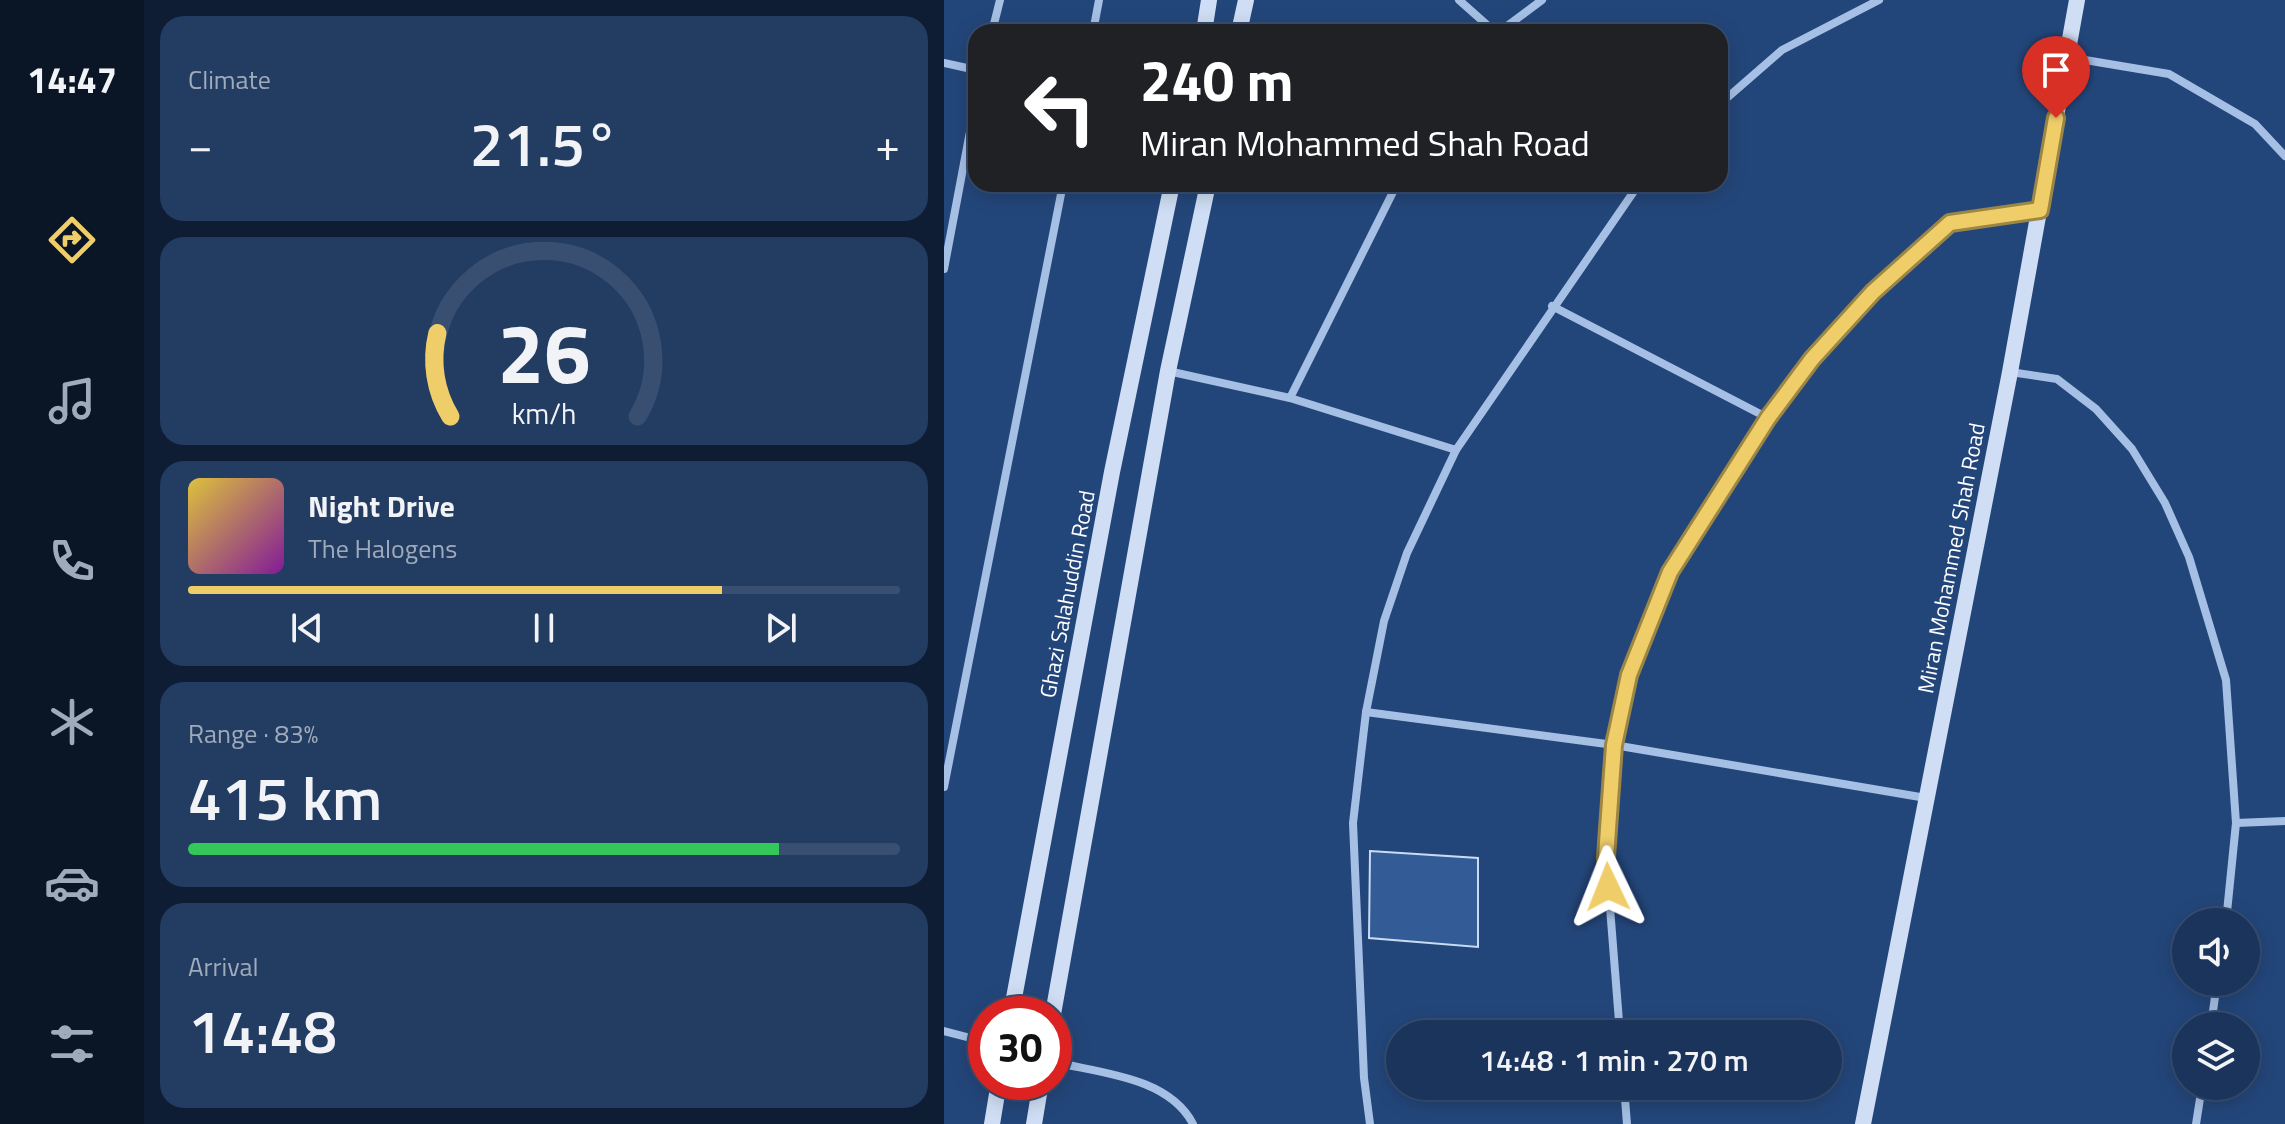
<!DOCTYPE html>
<meta charset="utf-8">
<style>
:root{--surface:#1a345c;--page:#233c62;--text:#f1f3f6;--muted:#9faabb;--line:#384f72;--accent:#efce6a}
body{margin:0;font-family:"Titillium Web",sans-serif;background:var(--page);color:var(--text);height:100vh;display:flex;flex-direction:column;font-size:30px;white-space:nowrap}
*{box-sizing:border-box;margin:0}
p{font-size:26px;color:var(--muted)}
.icon{flex:none;width:44px;height:44px;fill:none;stroke:currentColor;stroke-width:2;stroke-linecap:round;stroke-linejoin:round}
.map{position:relative;flex:1;overflow:hidden}
.details{display:flex;flex-direction:column;gap:16px;padding:16px;background:#0e1d33;width:800px}
.details>*{flex:none}
.guide{position:absolute;left:24px;top:24px;width:760px;height:168px;border-radius:24px;box-shadow:0 4px 20px #0003,0 0 0 2px var(--line);background:#202124;color:#fff;overflow:hidden}
.controls{position:absolute;left:1228px;top:908px;display:grid;gap:16px}
.controls a{display:grid;place-items:center;width:88px;height:88px;border-radius:50%;background:var(--surface);box-shadow:0 4px 20px #0003,0 0 0 2px var(--line);font-size:40px}
.speed{position:absolute;left:24px;top:996px;display:flex;gap:16px;font-size:40px;font-weight:700;text-align:center}
.speed>*{display:grid;place-content:center;width:104px;height:104px;border-radius:50%;background:var(--surface);box-shadow:0 4px 20px #0003,0 0 0 2px var(--line);line-height:1}
.speed .limit{border:12px solid #d22;background:#fff;color:#111}
.pin{position:absolute;display:grid;place-items:center;width:68px;height:68px;color:#fff;margin:-82px -34px;border-radius:50% 50% 50% 0;rotate:-45deg;box-shadow:0 0 8px #0007}
.pin .icon{rotate:45deg}
.me{position:absolute;width:88px;margin:-44px;rotate:358deg;stroke-linejoin:round;filter:drop-shadow(0 0 6px #0008)}
.turn{display:flex;align-items:center;gap:28px;height:168px;padding:0 40px;font-size:36px}
.turn .icon{width:104px;height:104px;stroke-width:2.5}
.turn b{display:block;font-size:56px;line-height:68px}
.big{font-size:60px;font-weight:600;line-height:1.1}
.details .widget{flex:1;display:flex;flex-direction:column;justify-content:center;gap:12px;min-width:0;padding:0 28px;border-radius:24px;background:var(--page)}
.details .dial{align-items:center;gap:0}
.dial svg{height:208px;overflow:visible;fill:none;stroke:var(--line);stroke-width:7;stroke-linecap:round;text-anchor:middle}
.dial text{fill:var(--text);stroke:none}
.song{display:flex;align-items:center;gap:24px}
.cover{width:96px;height:96px;border-radius:12px;background:linear-gradient(135deg,hsl(50 70% 55%),hsl(290 70% 35%))}
.played{height:8px;border-radius:4px;background:linear-gradient(90deg,var(--accent) 75%,var(--line) 75%)}
.keys{display:flex;justify-content:space-around;direction:ltr}
.heat{display:flex;justify-content:space-between;align-items:center;font-size:44px;direction:ltr}
.charge{height:12px;border-radius:6px;background:linear-gradient(90deg,#34c759 83%,var(--line) 0)}
.trip{position:absolute;left:442px;top:1020px;width:456px;height:80px;border-radius:40px;background:var(--surface);box-shadow:0 4px 20px #0003,0 0 0 2px var(--line);font-weight:600;line-height:80px;text-align:center}
main{display:flex;flex:1;min-height:0}
.menu{display:flex;flex-direction:column;width:144px;justify-content:space-around;align-items:center;background:#0a1525;color:var(--muted)}
.menu .icon{width:56px;height:56px}
.menu .on{color:var(--accent)}
.menu b{font-size:36px;color:var(--text)}
.map>svg:first-child{display:block}
.building{fill:#335c97;stroke:#c9dbf4;stroke-width:2}
.lines{fill:none;stroke-linecap:round;stroke-linejoin:round}
.street{stroke:#a6c0e5;stroke-width:8}
.secondary{stroke:#cfdef4;stroke-width:16}
.route-casing{stroke:#9b8645;stroke-width:20}
.route{stroke:#efce6a;stroke-width:14}
.labels{text-anchor:middle;dominant-baseline:central;stroke-width:8;stroke-linejoin:round;paint-order:stroke}
.street-label{font-size:22px;fill:#fff;stroke:#23467a}
</style>
<main>
<nav class="menu">
<b>14:47</b>
<svg class="icon on" aria-label="directions" viewBox="0 0 24 24"><path d="M12 3l9 9-9 9-9-9zM9 14v-3h6M13 9l2 2-2 2"/></svg>
<svg class="icon" aria-label="music" viewBox="0 0 24 24"><path d="M9 18V5l10-2v13"/><circle cx="6" cy="18" r="3"/><circle cx="16" cy="16" r="3"/></svg>
<svg class="icon" aria-label="phone" viewBox="0 0 24 24"><path d="M5 4h4l2 5-3 2q2 4 5 5l2-3 5 2v4C11 20 4 13 5 4z"/></svg>
<svg class="icon" aria-label="climate" viewBox="0 0 24 24"><path d="M12 3v18M4 7l16 10M4 17L20 7"/></svg>
<svg class="icon" aria-label="car" viewBox="0 0 24 24"><path d="M5 17H2v-5l4-1 3-4h7l3 4 3 1v5h-3M9 17h6M6 11h13"/><circle cx="7" cy="17" r="2"/><circle cx="17" cy="17" r="2"/></svg>
<svg class="icon" aria-label="filters" viewBox="0 0 24 24"><path d="M4 7h16M4 17h16"/><circle cx="9" cy="7" r="2"/><circle cx="15" cy="17" r="2"/></svg>
</nav>
<section class="details">
<div class="widget"><p>Climate</p>
<div class="heat"><a>−</a><b class="big">21.5°</b><a>+</a></div>
</div>
<div class="widget dial"><svg viewBox="0 0 100 80">
<path d="M14 69A42 42 0 1 1 86 69"/>
<path d="M14 69A42 42 0 0 1 9 37" stroke="#efce6a"/>
<text x="50" y="56" font-size="32" font-weight="700">26</text>
<text x="50" y="72" font-size="11">km/h</text>
</svg></div>
<div class="widget">
<div class="song"><i class="cover"></i><div><b>Night Drive</b><p>The Halogens</p></div></div>
<div class="played"></div>
<div class="keys"><svg class="icon" aria-label="previous" viewBox="0 0 24 24"><path d="M18 5L8 12l10 7zM5 5v14"/></svg><svg class="icon" aria-label="pause" viewBox="0 0 24 24"><path d="M8 5v14M16 5v14"/></svg><svg class="icon" aria-label="next" viewBox="0 0 24 24"><path d="M6 5l10 7-10 7zM19 5v14"/></svg></div>
</div>
<div class="widget"><p>Range · 83%</p><b class="big">415 km</b><div class="charge"></div></div>
<div class="widget"><p>Arrival</p><b class="big">14:48</b></div>
</section>
<div class="map">
<svg width="1341" height="1124" viewBox="0 0 1341 1124">
<rect width="100%" height="100%" fill="#23467a"/>
<path class="building" d="M426 851 534 858V947L425 938Z"/>
<g class="lines">
<g class="street">
<path d="M515 0 551 32"/>
<path d="M48 32 56 0"/>
<path d="M149 32 155 0"/>
<path d="M555 32 598 0"/>
<path d="M1123 57 1225 74 1311 124 1341 156"/>
<path d="M0 63 32 70"/>
<path d="M776 104 838 50 935 0"/>
<path d="M0 269 32 100"/>
<path d="M608 306 824 418"/>
<path d="M224 371 346 398 512 450"/>
<path d="M1066 372 1113 379 1152 409 1188 449 1221 503 1245 557 1282 680 1292 823 1282 922"/>
<path d="M346 398 453 184"/>
<path d="M422 712 670 745 982 798"/>
<path d="M0 787 119 184"/>
<path d="M1292 823 1341 821"/>
<path d="M1267 1026 1273 982"/>
<path d="M0 1031 42 1042"/>
<path d="M676 1034 662 857 670 745 685 675 726 572 824 418 868 359 929 292 1006 223 1095 210"/>
<path d="M110 1062C156 1073 225 1077 249 1124"/>
<path d="M680 1086 683 1124"/>
<path d="M426 1124 420 1078 409 823 422 712 440 621 463 553 512 450 695 184"/>
<path d="M1252 1124 1258 1086"/>
</g>
<g class="secondary">
<path d="M260 32 265 0"/>
<path d="M295 32 302 0"/>
<path d="M67 1014 168 472 228 184"/>
<path d="M109 1014 224 371 264 184"/>
<path d="M48 1124 55 1082"/>
<path d="M90 1124 97 1082"/>
<path d="M919 1124 1066 372 1133 0"/>
</g>
</g>
<g class="lines">
<defs>
<path id="route" d="M664 887 662 857 670 745 685 675 726 572 824 418 868 359 929 292 987 240 1006 223 1096 210 1112 118"/>
</defs>
<use href="#route" class="route-casing"/>
<use href="#route" class="route"/>
</g>
<g class="labels">
<g class="street-label">
<text transform="translate(1007 558) rotate(-79)">Miran Mohammed Shah Road</text>
<text transform="translate(123 594) rotate(-79)">Ghazi Salahuddin Road</text>
</g>
</g>
</svg>
<div class="controls">
<a><svg class="icon" aria-label="sound" viewBox="0 0 24 24"><path d="M4 9h4l5-4v14l-5-4H4zM17 9q2 3 0 6"/></svg></a>
<a><svg class="icon" aria-label="layers" viewBox="0 0 24 24"><path d="M12 4l9 5-9 5-9-5zM3 14l9 5 9-5"/></svg></a>
</div>
<div class="speed"><div class="limit">30</div></div>
<div class="pin" style="left:1112px;top:118px;background:#d93025"><svg class="icon" aria-label="arrive" viewBox="0 0 24 24"><path d="M6 21V4h12l-3 4 3 4H6"/></svg></div>
<svg class="me" style="left:664px;top:887px" viewBox="-20 -20 40 40"><path d="M0-17L14 15 0 8-14 15z" fill="#efce6a" stroke="#fff" stroke-width="4"/></svg>
<div class="trip">14:48 · 1 min · 270 m</div>
<div class="guide">
<div class="turn"><svg class="icon" aria-label="left" viewBox="0 0 24 24"><path d="M17 20v-9H6M10 6l-5 5 5 5"/></svg><div><b>240 m</b>Miran Mohammed Shah Road</div></div>
</div>
</div>
</main>
